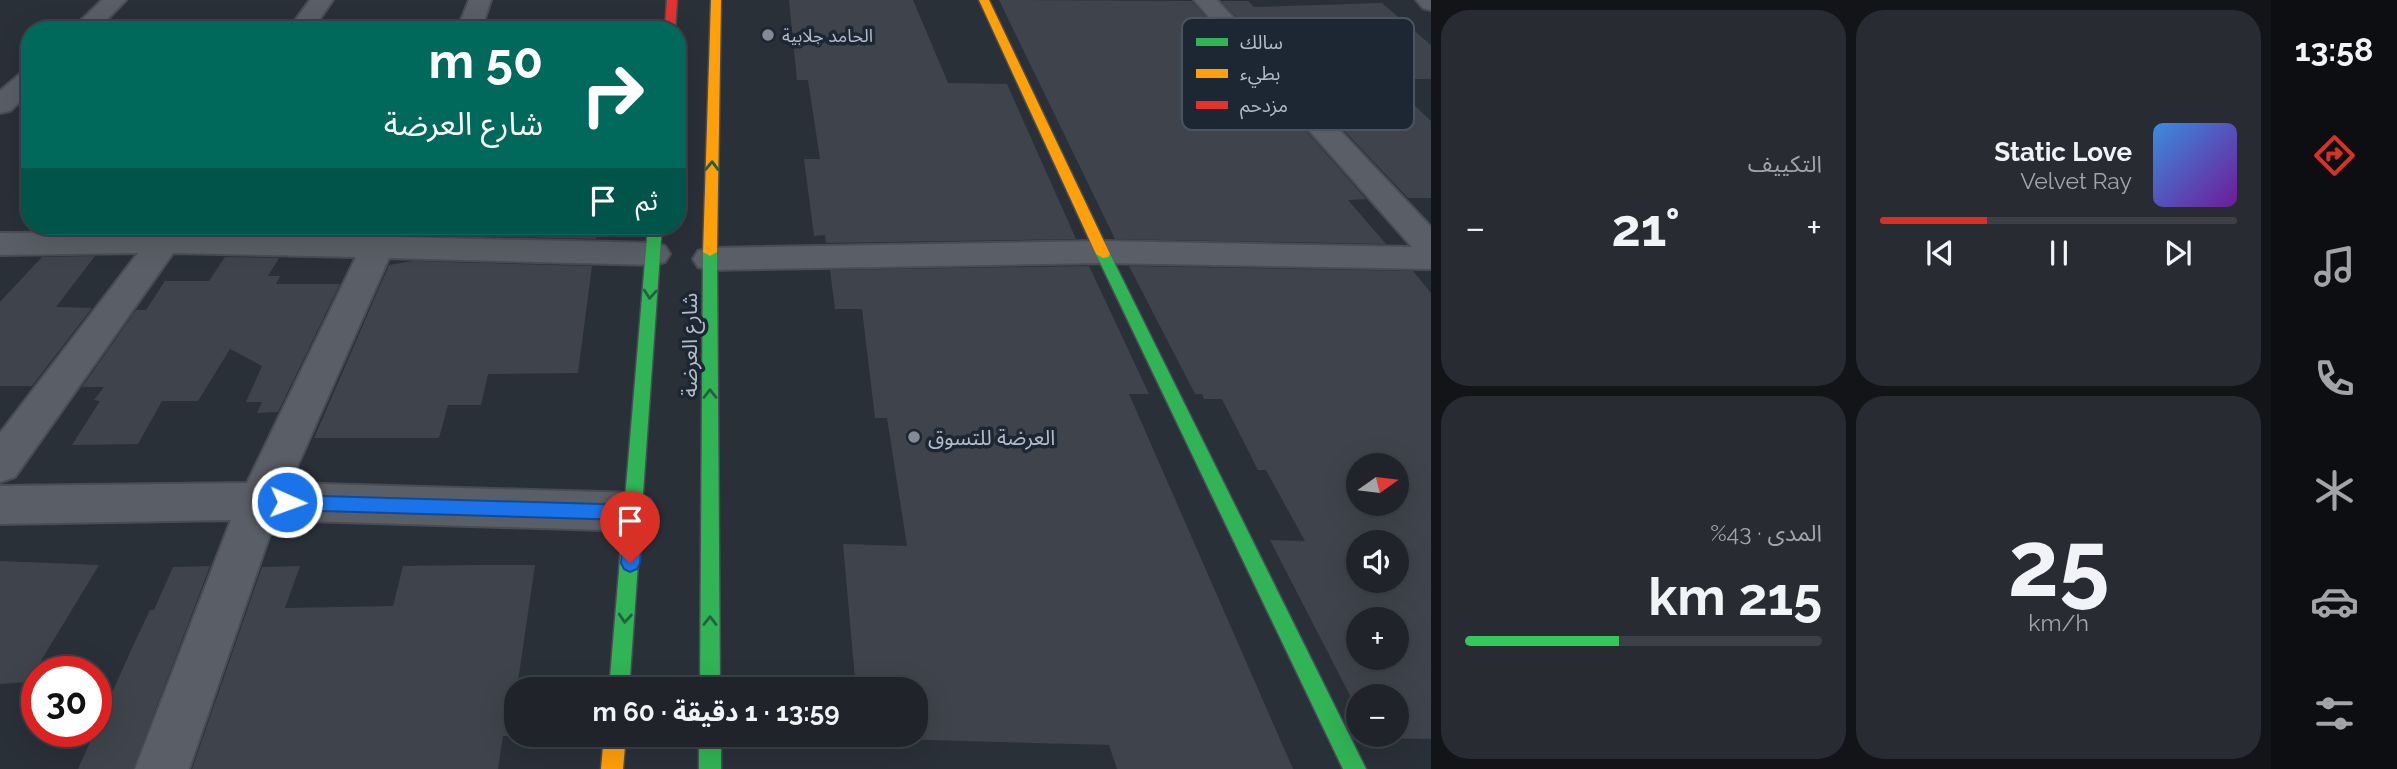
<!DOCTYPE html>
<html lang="ar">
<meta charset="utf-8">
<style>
:root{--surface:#20242a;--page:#282c32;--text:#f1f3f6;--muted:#a2a4a8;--line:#3d4147;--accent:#d93025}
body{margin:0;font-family:Raleway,"Noto Sans Arabic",sans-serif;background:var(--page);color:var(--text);direction:rtl;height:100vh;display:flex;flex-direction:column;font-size:26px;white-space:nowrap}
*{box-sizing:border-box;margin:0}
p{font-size:23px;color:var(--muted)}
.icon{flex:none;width:38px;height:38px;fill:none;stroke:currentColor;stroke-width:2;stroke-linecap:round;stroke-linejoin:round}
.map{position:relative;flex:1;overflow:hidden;direction:ltr}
.details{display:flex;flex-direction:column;gap:10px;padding:10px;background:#121417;width:840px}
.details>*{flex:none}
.banner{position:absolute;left:21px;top:21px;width:665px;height:214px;border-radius:28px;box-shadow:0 7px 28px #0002,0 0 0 2px var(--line);direction:rtl;background:#00695c;color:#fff;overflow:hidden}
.needle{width:46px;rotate:76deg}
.controls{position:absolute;left:1346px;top:453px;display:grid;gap:14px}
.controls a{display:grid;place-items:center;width:63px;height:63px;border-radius:50%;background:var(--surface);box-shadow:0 7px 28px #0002,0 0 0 2px var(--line);font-size:35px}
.speed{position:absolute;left:21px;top:656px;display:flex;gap:14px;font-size:35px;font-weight:700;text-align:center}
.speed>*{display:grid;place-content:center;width:91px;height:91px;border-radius:50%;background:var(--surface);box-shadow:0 7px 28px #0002,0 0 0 2px var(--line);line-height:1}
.speed .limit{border:10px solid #d22;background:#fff;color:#111}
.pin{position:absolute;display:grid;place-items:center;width:60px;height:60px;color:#fff;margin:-72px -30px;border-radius:50% 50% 50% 0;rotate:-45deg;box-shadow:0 0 7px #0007}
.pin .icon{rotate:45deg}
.me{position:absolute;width:77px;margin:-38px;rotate:92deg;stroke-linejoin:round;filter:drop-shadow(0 0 5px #0008)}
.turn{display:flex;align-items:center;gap:24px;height:147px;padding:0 28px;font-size:32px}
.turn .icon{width:91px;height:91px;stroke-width:2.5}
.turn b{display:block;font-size:49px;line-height:60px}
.then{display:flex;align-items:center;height:66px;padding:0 28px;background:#0003;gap:14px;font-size:26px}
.big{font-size:52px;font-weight:700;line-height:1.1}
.details .tile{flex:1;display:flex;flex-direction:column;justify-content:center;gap:10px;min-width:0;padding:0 24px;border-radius:28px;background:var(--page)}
.details .dial{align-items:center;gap:0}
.dial b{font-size:91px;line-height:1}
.song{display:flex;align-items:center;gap:21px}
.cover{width:84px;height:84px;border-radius:10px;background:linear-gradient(135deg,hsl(210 70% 55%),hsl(280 70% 35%))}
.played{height:7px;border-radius:4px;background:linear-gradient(90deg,var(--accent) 30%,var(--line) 30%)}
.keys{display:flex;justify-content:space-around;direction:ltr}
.heat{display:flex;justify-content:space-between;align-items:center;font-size:38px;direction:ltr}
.charge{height:10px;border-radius:5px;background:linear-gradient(90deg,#34c759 43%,var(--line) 0)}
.details .tiles{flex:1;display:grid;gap:10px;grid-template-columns:repeat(2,1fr)}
.trip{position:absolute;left:504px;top:677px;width:424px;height:70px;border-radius:28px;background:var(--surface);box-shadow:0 7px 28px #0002,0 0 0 2px var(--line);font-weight:700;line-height:70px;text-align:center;direction:rtl}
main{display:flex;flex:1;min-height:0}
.tab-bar{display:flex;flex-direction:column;width:126px;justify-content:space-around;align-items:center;background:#0d0e11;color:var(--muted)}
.tab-bar .icon{width:49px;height:49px}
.tab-bar .selected{color:var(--accent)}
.tab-bar b{font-size:32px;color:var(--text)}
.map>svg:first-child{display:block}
.building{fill:#3f444c;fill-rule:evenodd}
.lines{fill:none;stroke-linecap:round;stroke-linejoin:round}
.street-casing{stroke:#484c55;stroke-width:4}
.fast-casing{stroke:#484c55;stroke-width:3}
.slow-casing{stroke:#484c55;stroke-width:3}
.jam-casing{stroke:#484c55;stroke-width:3}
.street{fill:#5a5e66;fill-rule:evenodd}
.fast{fill:#30b455;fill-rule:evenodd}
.slow{fill:#ff9f0a;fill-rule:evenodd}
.jam{fill:#e5322d;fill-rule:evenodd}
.oneway{stroke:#255f41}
.route{fill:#1a73e8;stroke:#114b97;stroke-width:2}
.poi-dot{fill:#848b96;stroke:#1d2633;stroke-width:2.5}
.labels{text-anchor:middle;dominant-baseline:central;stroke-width:7;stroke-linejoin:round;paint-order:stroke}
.far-poi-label{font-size:18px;fill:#b4bcc9;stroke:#1d2633;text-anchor:start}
.street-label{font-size:21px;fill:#b4bcc9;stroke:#1d2633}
.poi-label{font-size:21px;fill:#b4bcc9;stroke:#1d2633;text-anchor:start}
.key{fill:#1d2633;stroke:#4a5360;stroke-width:2}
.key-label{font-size:19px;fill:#b4bcc9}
</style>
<main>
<nav class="tab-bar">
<b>13:58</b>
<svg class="icon selected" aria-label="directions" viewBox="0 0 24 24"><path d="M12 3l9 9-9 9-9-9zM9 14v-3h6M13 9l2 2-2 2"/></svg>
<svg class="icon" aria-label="music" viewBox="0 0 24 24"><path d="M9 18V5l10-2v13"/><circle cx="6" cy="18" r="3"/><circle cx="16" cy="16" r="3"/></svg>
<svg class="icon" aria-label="phone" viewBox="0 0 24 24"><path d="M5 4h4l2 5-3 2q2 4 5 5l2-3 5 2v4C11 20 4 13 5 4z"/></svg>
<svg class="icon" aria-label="climate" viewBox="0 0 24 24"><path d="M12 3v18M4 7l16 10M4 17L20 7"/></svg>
<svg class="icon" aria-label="car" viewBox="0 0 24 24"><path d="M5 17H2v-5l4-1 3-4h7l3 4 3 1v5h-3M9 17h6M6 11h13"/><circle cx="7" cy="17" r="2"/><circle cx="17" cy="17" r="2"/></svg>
<svg class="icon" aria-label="filters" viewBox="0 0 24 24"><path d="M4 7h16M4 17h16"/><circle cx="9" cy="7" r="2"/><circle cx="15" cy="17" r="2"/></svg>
</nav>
<section class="details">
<div class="tiles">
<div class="tile">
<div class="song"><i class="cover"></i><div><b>Static Love</b><p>Velvet Ray</p></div></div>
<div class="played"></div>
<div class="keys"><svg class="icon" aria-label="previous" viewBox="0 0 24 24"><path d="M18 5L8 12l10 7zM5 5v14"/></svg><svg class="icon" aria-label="pause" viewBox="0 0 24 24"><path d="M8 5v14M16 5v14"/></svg><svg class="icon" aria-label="next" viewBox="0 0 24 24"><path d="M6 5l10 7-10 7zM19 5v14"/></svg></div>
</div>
<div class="tile"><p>التكييف</p>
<div class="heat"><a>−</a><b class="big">21°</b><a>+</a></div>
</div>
<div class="tile dial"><b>25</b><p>km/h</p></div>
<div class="tile"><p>المدى · 43%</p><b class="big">215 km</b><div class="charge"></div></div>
</div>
</section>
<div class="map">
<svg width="1431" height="769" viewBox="0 0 1431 769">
<rect width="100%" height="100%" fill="#2a3038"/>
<g class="building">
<path d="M789 0H913L948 83 1007 84 1076 239 826 243 825 235 814 236 804 159H820L808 80H797Z"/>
<path d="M999 0 1192 1 1366 199 1348 200 1386 244 1115 239Z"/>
<path d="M1221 1H1248L1254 7 1382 3 1431 45V79H1387L1431 121V198H1408Z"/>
<path d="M245 226H297L294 232 242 231Z"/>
<path d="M428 226H598L596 239 424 235Z"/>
<path d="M95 256 56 307 92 308 32 386H0V302L42 257Z"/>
<path d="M225 257 279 258 268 276H280L276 284H340L278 412 257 413 262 402H246L262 366 230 349 198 401H162L138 444 72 445 100 401 94 400 104 387H82L136 310H146L165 281H209Z"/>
<path d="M413 261 592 266 578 373 488 374 481 405H448L439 438H314L389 265Z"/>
<path d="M1089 266 1149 394H1129L1293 769H1117L1109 745 860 738V735H915V690H856L843 544 907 546 887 418H875L862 309H835L830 270Z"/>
<path d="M1129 266 1413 271 1431 293V739L1371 738 1370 735H1396V696H1358V711L1270 540 1305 541 1266 470H1258L1222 399H1204L1202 394H1195ZM1358 466H1396V504H1358ZM1358 542H1396V581H1358ZM1358 620H1396V658H1358Z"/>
<path d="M0 561 99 565 28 682 0 684Z"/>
<path d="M477 565H535L510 736H503L498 769H192L262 567 300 566 285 608 393 606 403 566Z"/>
<path d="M210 566 133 769H78L132 648 150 610H154L173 567Z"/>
</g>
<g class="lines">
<defs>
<g id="street">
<path d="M102 0H126L97 30H71Z"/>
<path d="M310 0H333L312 30H288Z"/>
<path d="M469 0H491L481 30H457Z"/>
<path d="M1194 0H1217L1431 227V269L1102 263 710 270 698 267 693 259 698 251 710 248 1102 241 1412 247Z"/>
<path d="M1416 0H1431V10L1423 8Z"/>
<path d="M30 70V92L10 111 0 113V91L21 73Z"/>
<path d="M159 226H190L188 232 366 236 371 226H401L398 237 653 243 665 246 670 254 665 262 653 265 389 258 290 483 635 493 650 499 657 512 650 525 635 531 275 520 189 769H135L231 520 0 524V486L247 483 356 257 173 253 15 477 0 482V433L138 253 0 255V233L155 232Z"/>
</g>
<g id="fast">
<path d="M648 226H662L629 690H609Z"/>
<path d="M710 248 717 252 720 690H700L703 252Z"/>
<path d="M1103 250 1110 254 1366 769H1343L1096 254Z"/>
<rect x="699" y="735" width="22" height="34"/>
</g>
<g id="slow">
<path d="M711 0H721L717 252 710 256 703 252Z"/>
<path d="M979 0H989L1110 254 1108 257 1103 258 1096 254Z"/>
<path d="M604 735H626L623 769H601Z"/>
</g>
<path id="jam" d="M667 0H677L675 30H665Z"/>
</defs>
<use href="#street" class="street-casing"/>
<use href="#fast" class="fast-casing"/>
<use href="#slow" class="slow-casing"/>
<use href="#jam" class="jam-casing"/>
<use href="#street" class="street"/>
<use href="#fast" class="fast"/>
<use href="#slow" class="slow"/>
<use href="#jam" class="jam"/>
</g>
<defs><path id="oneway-chevron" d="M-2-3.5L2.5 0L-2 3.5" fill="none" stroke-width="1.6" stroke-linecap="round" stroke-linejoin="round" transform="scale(1.75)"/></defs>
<g class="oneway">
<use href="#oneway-chevron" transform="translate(712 166) rotate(-89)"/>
<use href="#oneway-chevron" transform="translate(650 294) rotate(94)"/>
<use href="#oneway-chevron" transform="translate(710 394) rotate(-90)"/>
<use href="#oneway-chevron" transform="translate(625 618) rotate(95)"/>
<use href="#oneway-chevron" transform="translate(710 621) rotate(-90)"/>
</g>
<path class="route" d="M287 495 635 505 641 507 644 512 640 563 637 569 630 572 624 569 621 563 625 520 287 510 278 502Z"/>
<g class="poi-dot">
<circle cx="768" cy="35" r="7"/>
<circle cx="914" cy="437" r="7"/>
</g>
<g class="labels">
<g class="far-poi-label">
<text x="782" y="35">الحامد جلابية</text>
</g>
<g class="street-label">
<text transform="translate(689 345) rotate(-90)">شارع العرضة</text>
</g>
<g class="poi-label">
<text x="928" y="437">العرضة للتسوق</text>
</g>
</g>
<rect x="1182" y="18" width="232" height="112" rx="10" class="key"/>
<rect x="1196" y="38" width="32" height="8" fill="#30b455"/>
<rect x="1196" y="69" width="32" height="9" fill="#ff9f0a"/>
<rect x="1196" y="101" width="32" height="8" fill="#e5322d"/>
<g class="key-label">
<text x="1240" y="49">سالك</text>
<text x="1240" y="80">بطيء</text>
<text x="1240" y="112">مزدحم</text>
</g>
</svg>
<div class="controls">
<a><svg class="needle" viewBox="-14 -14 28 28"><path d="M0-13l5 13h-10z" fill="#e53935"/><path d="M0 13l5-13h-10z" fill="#a2a4a8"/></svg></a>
<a><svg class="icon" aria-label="sound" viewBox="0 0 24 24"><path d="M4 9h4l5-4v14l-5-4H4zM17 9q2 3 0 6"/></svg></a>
<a>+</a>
<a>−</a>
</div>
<div class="speed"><div class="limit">30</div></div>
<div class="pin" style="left:630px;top:563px;background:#d93025"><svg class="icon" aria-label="arrive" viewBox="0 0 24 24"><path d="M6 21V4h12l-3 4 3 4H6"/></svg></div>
<svg class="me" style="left:287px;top:502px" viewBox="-20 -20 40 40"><circle r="17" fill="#1a73e8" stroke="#fff" stroke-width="3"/><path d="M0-11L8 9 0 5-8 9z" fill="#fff"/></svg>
<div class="trip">13:59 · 1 دقيقة · 60 m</div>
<div class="banner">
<div class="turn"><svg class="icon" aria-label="right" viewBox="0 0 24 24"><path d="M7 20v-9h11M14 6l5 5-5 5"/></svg><div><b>50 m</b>شارع العرضة</div></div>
<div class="then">ثم<svg class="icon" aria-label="arrive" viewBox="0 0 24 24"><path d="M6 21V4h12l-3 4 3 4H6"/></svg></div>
</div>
</div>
</main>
